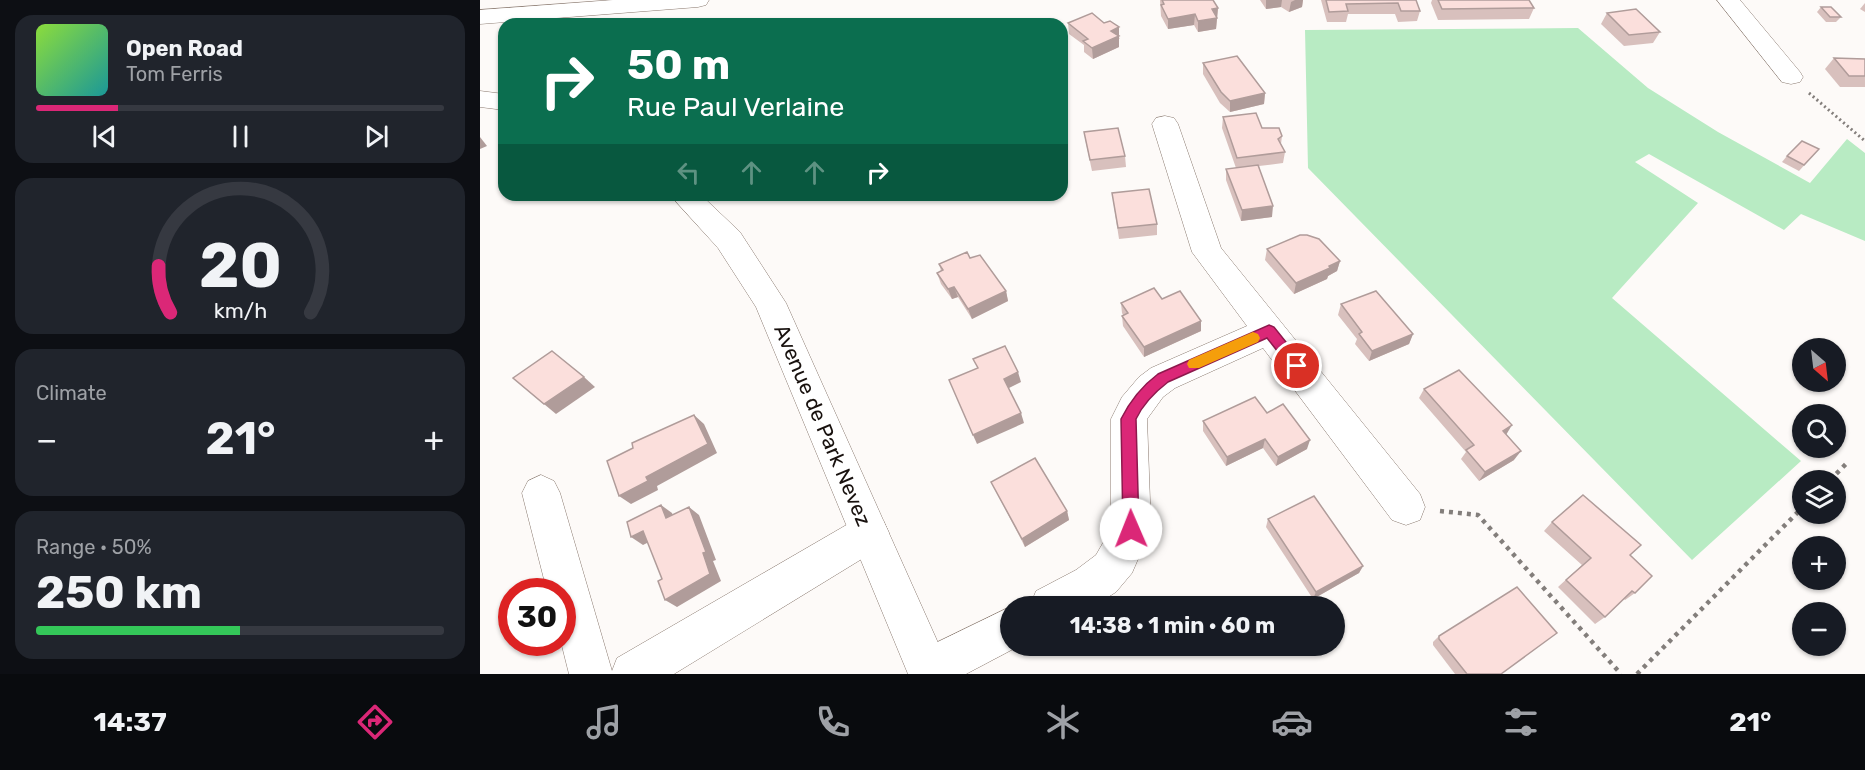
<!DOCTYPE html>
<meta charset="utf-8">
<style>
:root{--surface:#171b24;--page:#20242c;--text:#f1f3f6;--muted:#9ea1a6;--line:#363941;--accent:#db2777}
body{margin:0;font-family:Rubik,sans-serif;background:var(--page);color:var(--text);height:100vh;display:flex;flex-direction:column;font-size:22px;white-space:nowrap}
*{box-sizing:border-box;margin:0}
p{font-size:20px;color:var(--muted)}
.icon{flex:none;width:33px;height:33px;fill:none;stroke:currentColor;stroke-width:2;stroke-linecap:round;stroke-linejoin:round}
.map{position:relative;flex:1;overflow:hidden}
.drawer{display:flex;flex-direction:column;gap:15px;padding:15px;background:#0d0f14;width:480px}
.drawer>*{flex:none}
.top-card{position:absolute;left:18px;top:18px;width:570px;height:183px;border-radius:18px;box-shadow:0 2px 4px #0004;background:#0b6e4f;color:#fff;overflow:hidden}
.needle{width:39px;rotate:152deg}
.controls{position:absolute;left:1312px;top:338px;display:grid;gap:12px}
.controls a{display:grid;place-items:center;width:54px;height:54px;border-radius:50%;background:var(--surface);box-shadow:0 2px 4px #0004;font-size:30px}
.speed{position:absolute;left:18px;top:578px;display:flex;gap:12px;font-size:30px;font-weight:700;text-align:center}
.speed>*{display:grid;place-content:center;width:78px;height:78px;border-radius:50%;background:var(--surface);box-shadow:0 2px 4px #0004;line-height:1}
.speed .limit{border:9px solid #d22;background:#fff;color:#111}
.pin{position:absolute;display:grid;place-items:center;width:51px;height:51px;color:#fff;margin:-26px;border:3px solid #fff;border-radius:50%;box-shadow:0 2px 6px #0007}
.me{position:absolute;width:66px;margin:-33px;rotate:359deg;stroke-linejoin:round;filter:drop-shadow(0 0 4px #0008)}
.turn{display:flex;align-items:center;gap:21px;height:126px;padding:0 30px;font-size:27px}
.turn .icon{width:78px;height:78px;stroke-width:2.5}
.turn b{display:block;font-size:42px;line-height:51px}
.lanes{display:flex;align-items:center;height:57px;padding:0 30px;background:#0003;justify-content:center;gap:30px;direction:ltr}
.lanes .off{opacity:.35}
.big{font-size:45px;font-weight:700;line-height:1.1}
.drawer .card{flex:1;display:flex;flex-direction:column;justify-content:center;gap:9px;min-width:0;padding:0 21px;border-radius:18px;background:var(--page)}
.drawer .dial{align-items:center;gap:0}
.dial svg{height:156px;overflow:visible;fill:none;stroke:var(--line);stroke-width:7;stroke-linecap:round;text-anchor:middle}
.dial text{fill:var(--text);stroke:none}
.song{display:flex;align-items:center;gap:18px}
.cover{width:72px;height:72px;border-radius:9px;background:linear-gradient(135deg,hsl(90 70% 55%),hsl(180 70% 35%))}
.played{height:6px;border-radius:3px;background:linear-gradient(90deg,var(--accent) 20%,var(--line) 20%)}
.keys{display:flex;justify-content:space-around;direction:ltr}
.heat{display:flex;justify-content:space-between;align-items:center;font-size:33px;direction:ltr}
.charge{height:9px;border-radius:4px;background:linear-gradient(90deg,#34c759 50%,var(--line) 0)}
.trip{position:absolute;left:520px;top:596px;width:345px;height:60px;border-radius:30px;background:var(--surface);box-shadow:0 2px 4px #0004;font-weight:700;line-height:60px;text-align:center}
.menu{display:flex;height:96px;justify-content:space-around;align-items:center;background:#090b0e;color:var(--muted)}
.menu .icon{width:42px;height:42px}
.menu .selected{color:var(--accent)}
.menu b{font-size:27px;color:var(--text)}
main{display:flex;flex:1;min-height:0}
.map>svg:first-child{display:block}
.green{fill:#b8ebc3}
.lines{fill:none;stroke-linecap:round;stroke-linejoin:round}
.minor-casing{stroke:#8a7a70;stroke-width:1}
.major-casing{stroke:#8a7a70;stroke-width:1}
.path-far1{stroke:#837e7b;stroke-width:3;stroke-dasharray:2 3;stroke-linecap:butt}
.path{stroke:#837e7b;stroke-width:4.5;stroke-dasharray:4 5;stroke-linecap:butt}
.minor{fill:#fff;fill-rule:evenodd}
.major{fill:#fff;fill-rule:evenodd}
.wall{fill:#d8c0bd}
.shaded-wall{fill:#b09c9a}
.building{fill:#fbdfdc;stroke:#b09c9a;stroke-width:1.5}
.route{fill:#db2777;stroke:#8e194d;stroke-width:1.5}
.slow{fill:#f59e0b}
.labels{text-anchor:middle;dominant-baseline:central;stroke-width:4.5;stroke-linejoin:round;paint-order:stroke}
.street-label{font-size:21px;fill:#18110e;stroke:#fff}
</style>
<main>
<section class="drawer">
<div class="card">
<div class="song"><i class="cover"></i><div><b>Open Road</b><p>Tom Ferris</p></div></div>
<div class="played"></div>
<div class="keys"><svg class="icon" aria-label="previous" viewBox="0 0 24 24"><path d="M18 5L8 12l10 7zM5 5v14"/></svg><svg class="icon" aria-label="pause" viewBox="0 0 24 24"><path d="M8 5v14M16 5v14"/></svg><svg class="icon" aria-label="next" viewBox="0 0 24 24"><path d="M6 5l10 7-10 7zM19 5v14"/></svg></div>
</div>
<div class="card dial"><svg viewBox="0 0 100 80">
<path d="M14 69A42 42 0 1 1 86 69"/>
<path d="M14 69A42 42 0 0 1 8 45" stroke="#db2777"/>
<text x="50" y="56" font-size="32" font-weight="700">20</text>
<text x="50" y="72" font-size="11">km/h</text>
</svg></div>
<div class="card"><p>Climate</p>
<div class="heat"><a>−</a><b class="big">21°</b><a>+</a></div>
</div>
<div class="card"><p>Range · 50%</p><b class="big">250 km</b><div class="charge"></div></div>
</section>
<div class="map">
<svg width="1385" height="674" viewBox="0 0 1385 674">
<rect width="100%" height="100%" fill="#fdfaf8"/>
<path class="green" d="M1098 28 1168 88 1238 132 1330 183 1367 139 1385 153V241L1321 214 1304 230 1169 154 1155 162 1218 203 1132 298 1321 461 1212 560 828 168 825 30Z"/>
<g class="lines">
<defs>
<g id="minor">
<path d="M1237 0H1260L1320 72 1323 77 1320 82 1311 84 1302 82Z"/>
<path d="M685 116 694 118 698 124 741 248 940 494 945 507 940 520 926 525 912 520 783 348 695 388 683 397 667 419 671 529 652 573 636 592 614 606H550L556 591 596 570 616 555 631 529V419L642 397 659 377 671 368 767 326 712 252 672 124 676 118Z"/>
<path d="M61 475 74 481 80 493 132 671 137 658 375 520 389 514 403 520 409 533 403 546 194 674H89L81 642H82V591H67L42 493 48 481Z"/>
<path d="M532 606 531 645H541L486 674H429L427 670 433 654Z"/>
</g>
<g id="major">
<path d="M133 0H229L226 5 218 7 0 24V10Z"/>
<path d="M0 91 24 94V110L0 107Z"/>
<path d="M190 195H221L260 232 306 303 472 674H428L276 307 238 248Z"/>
</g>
</defs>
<use href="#minor" class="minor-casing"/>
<use href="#major" class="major-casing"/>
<path class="path-far1" d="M1329 93 1385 141"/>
<g class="path">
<path d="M1350 480 1366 464"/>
<path d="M960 511 998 515 1141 674"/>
<path d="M1157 674 1323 507"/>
</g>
<use href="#minor" class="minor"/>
<use href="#major" class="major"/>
</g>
<g class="wall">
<path d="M680 0H733L738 8 736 29 718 32 714 25 688 29 681 16Z"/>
<path d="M780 0H823L822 7 809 12 801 7 786 9Z"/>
<path d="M841 0H936L940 11 937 21 918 22 915 14H868L866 22H847Z"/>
<path d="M952 0H1049L1054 8 1049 19 958 20 951 3Z"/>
<path d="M1385 3V12L1380 9Z"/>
<path d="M1341 7 1361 17 1356 22H1346L1337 12Z"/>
<path d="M1127 13 1180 32 1173 43 1144 46 1121 24Z"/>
<path d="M588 23 640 38 639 39V47L613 59 604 52V45L589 34Z"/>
<path d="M1354 58 1385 59V87H1360L1345 69Z"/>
<path d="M723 63 785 93 784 104 750 112 740 103 723 74Z"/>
<path d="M743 117 782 128 802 136 801 144 805 152 803 163 779 166 792 217 761 221 746 180V169L756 168 742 128Z"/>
<path d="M604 132 645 156 646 167 612 171 606 143Z"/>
<path d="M1339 149 1319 171 1302 162 1307 156Z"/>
<path d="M632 193 677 224V235L639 239Z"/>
<path d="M787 249 860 261 857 271 848 276 847 279 814 294 785 260Z"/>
<path d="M490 258 526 291 528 301 492 319 478 297 472 299 461 284 457 273 461 271 459 264Z"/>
<path d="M682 299 721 331 664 357 643 326 642 316 643 315 642 313 641 303Z"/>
<path d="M861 304 933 334 929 344 889 361 875 344 877 339 858 315Z"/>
<path d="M944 389 1026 434 1034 460 999 481 981 459 986 452 939 398Z"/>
<path d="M787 413 827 449 796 466 783 448 746 466 723 431V421Z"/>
<path d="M511 482 587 511 589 520 545 547Z"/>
<path d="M788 519 883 566 879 573 833 599 786 527Z"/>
<path d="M1072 522 1150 555 1155 593 1145 600 1144 599 1125 617 1115 624 1078 587 1102 565 1064 531Z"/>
<path d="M959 636 1021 674H975L953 645V642Z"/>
</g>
<g class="shaded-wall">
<path d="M786 0H802L801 7 786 9Z"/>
<path d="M815 0H823L822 7 809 12 811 2Z"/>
<path d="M738 8 736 29 718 32V21L732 9Z"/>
<path d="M715 14 714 25 688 29V19Z"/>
<path d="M639 27V47L613 59 612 48 631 31Z"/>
<path d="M785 93 784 104 750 112V101Z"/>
<path d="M0 137 7 146 0 149Z"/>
<path d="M793 206 792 217 761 221 762 210Z"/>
<path d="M860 261 857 271 848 276 847 279 814 294 816 283Z"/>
<path d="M474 287 478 297 472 299 468 289Z"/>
<path d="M526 291 528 301 492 319 488 309Z"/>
<path d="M721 321V331L664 357V347Z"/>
<path d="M933 334 929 344 889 361 892 351Z"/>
<path d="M538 372 541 382 527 389 524 379Z"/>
<path d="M104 377 115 387 76 414 64 404Z"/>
<path d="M541 413 544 423 497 444 493 435Z"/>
<path d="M214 415 224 424 237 453 177 486 178 490 151 504 139 496 166 477Z"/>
<path d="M1032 425 1026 435 1023 431Z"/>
<path d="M785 439 783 448 746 466 747 457Z"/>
<path d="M830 440 827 449 796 466 798 457Z"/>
<path d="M1041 451 1034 460 999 481 1005 472Z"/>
<path d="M181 505 192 513 197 527 186 518Z"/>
<path d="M209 507 219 515 236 560 233 561 241 581 197 607 185 600 223 553Z"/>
<path d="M587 511 589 520 545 547 542 539Z"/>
<path d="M163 531 175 539 163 545 151 537Z"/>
<path d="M883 566 879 573 833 599 836 592Z"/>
</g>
<g class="building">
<path d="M682 0H733L738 8 732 9 737 18 718 21 715 14 688 19 681 5 684 4Z"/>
<path d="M846 0H936L940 11H921L918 3 866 4 868 11 849 12Z"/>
<path d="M958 0H1049L1054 8 962 9Z"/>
<path d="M1341 7H1351L1361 17H1350Z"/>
<path d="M1156 9 1180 32 1149 35 1127 13Z"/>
<path d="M612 13 624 23 630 21 639 27 631 31 639 36 612 48 603 41 608 39 588 23Z"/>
<path d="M757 56 785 93 750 101 741 92 723 63Z"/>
<path d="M1354 58 1385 59V76H1369Z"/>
<path d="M776 113 782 128H799L802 136 798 139 805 152 757 158 743 117Z"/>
<path d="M638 128 645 156 610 160 604 132Z"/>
<path d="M1322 141 1339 149 1324 165 1307 156Z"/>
<path d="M778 165 793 206 762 210 746 169Z"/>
<path d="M669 189 677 224 638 228 632 193Z"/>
<path d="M820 235H827L839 239 860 261 849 266 850 268 816 283 787 249Z"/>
<path d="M487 252 490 258 500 255 526 291 488 309 474 287 468 289 457 273 463 270 459 264Z"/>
<path d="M674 288 682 299 700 291 721 321 664 347 642 316 648 313 641 303Z"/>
<path d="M896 291 933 334 892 351 879 334 882 332 861 304Z"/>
<path d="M525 346 538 372 524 379 541 413 493 435 469 380 498 368 493 359Z"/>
<path d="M72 351 104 377 64 404 33 378Z"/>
<path d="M979 370 1032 425 1023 431 1041 451 1005 472 986 450 994 445 944 389Z"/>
<path d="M775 397 787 413 803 404 830 440 798 457 785 439 747 457 723 421Z"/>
<path d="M214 415 228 444 166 477 168 481 139 496 127 461 153 448 152 443Z"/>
<path d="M555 458 587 511 542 539 511 482Z"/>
<path d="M1103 495 1161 545 1150 555 1172 576 1155 593 1152 591 1125 617 1086 580 1111 558 1072 522Z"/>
<path d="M834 496 883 566 836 592 788 519Z"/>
<path d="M181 505 186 518 209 507 226 552 223 553 230 574 185 600 178 581 182 579 163 531 151 537 147 522Z"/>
<path d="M1037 587 1077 633 1021 674H987L959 639V636Z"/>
</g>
<path class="route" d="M789 325 794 327 822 362 824 366 822 370H812L787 338 688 382C675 392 663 404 656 419L659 529 657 534 651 536 645 534 643 529 641 419C650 401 662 386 678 374Z"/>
<path class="slow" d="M773 332 778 334 780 338 778 342 719 368H709L707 364 709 360Z"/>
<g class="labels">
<g class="street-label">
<text transform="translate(343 425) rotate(67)">Avenue de Park Nevez</text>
</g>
</g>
</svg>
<div class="controls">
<a><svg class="needle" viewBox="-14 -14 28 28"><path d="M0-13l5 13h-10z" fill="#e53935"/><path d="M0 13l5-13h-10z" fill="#9ea1a6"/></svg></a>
<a><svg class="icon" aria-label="search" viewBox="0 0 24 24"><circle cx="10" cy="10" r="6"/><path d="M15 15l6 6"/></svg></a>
<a><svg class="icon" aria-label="layers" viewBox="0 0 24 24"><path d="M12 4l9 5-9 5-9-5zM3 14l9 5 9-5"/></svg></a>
<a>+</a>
<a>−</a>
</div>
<div class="speed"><div class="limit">30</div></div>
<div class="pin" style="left:817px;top:366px;background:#d93025"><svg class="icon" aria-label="arrive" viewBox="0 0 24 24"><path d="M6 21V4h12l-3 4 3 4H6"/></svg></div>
<svg class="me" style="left:651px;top:529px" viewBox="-20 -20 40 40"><circle r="19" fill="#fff"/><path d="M0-13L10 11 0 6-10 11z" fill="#db2777"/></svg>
<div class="trip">14:38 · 1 min · 60 m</div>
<div class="top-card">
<div class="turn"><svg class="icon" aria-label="right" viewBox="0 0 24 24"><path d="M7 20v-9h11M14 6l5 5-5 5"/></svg><div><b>50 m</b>Rue Paul Verlaine</div></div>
<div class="lanes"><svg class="icon off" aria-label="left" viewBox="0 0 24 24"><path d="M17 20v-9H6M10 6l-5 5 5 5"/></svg><svg class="icon off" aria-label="ahead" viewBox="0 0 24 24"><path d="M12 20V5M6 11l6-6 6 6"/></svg><svg class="icon off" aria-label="ahead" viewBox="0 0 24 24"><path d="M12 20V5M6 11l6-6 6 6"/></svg><svg class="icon" aria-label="right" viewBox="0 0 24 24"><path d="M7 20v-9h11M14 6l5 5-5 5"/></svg></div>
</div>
</div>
</main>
<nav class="menu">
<b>14:37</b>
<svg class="icon selected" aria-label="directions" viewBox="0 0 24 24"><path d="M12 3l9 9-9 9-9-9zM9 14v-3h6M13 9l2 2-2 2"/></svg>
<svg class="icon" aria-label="music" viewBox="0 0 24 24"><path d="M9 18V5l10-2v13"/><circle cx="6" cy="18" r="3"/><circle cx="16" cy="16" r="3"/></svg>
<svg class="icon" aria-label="phone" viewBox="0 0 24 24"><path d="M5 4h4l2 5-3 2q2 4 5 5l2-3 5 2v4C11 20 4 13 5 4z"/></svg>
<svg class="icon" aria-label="climate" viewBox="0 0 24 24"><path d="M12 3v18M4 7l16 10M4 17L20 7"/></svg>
<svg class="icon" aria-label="car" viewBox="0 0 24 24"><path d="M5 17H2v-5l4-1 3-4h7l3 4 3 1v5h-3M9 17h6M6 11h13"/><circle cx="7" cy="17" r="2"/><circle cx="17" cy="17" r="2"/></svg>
<svg class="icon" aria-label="filters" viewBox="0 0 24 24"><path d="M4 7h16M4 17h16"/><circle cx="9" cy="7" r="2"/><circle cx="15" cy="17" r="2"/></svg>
<b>21°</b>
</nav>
